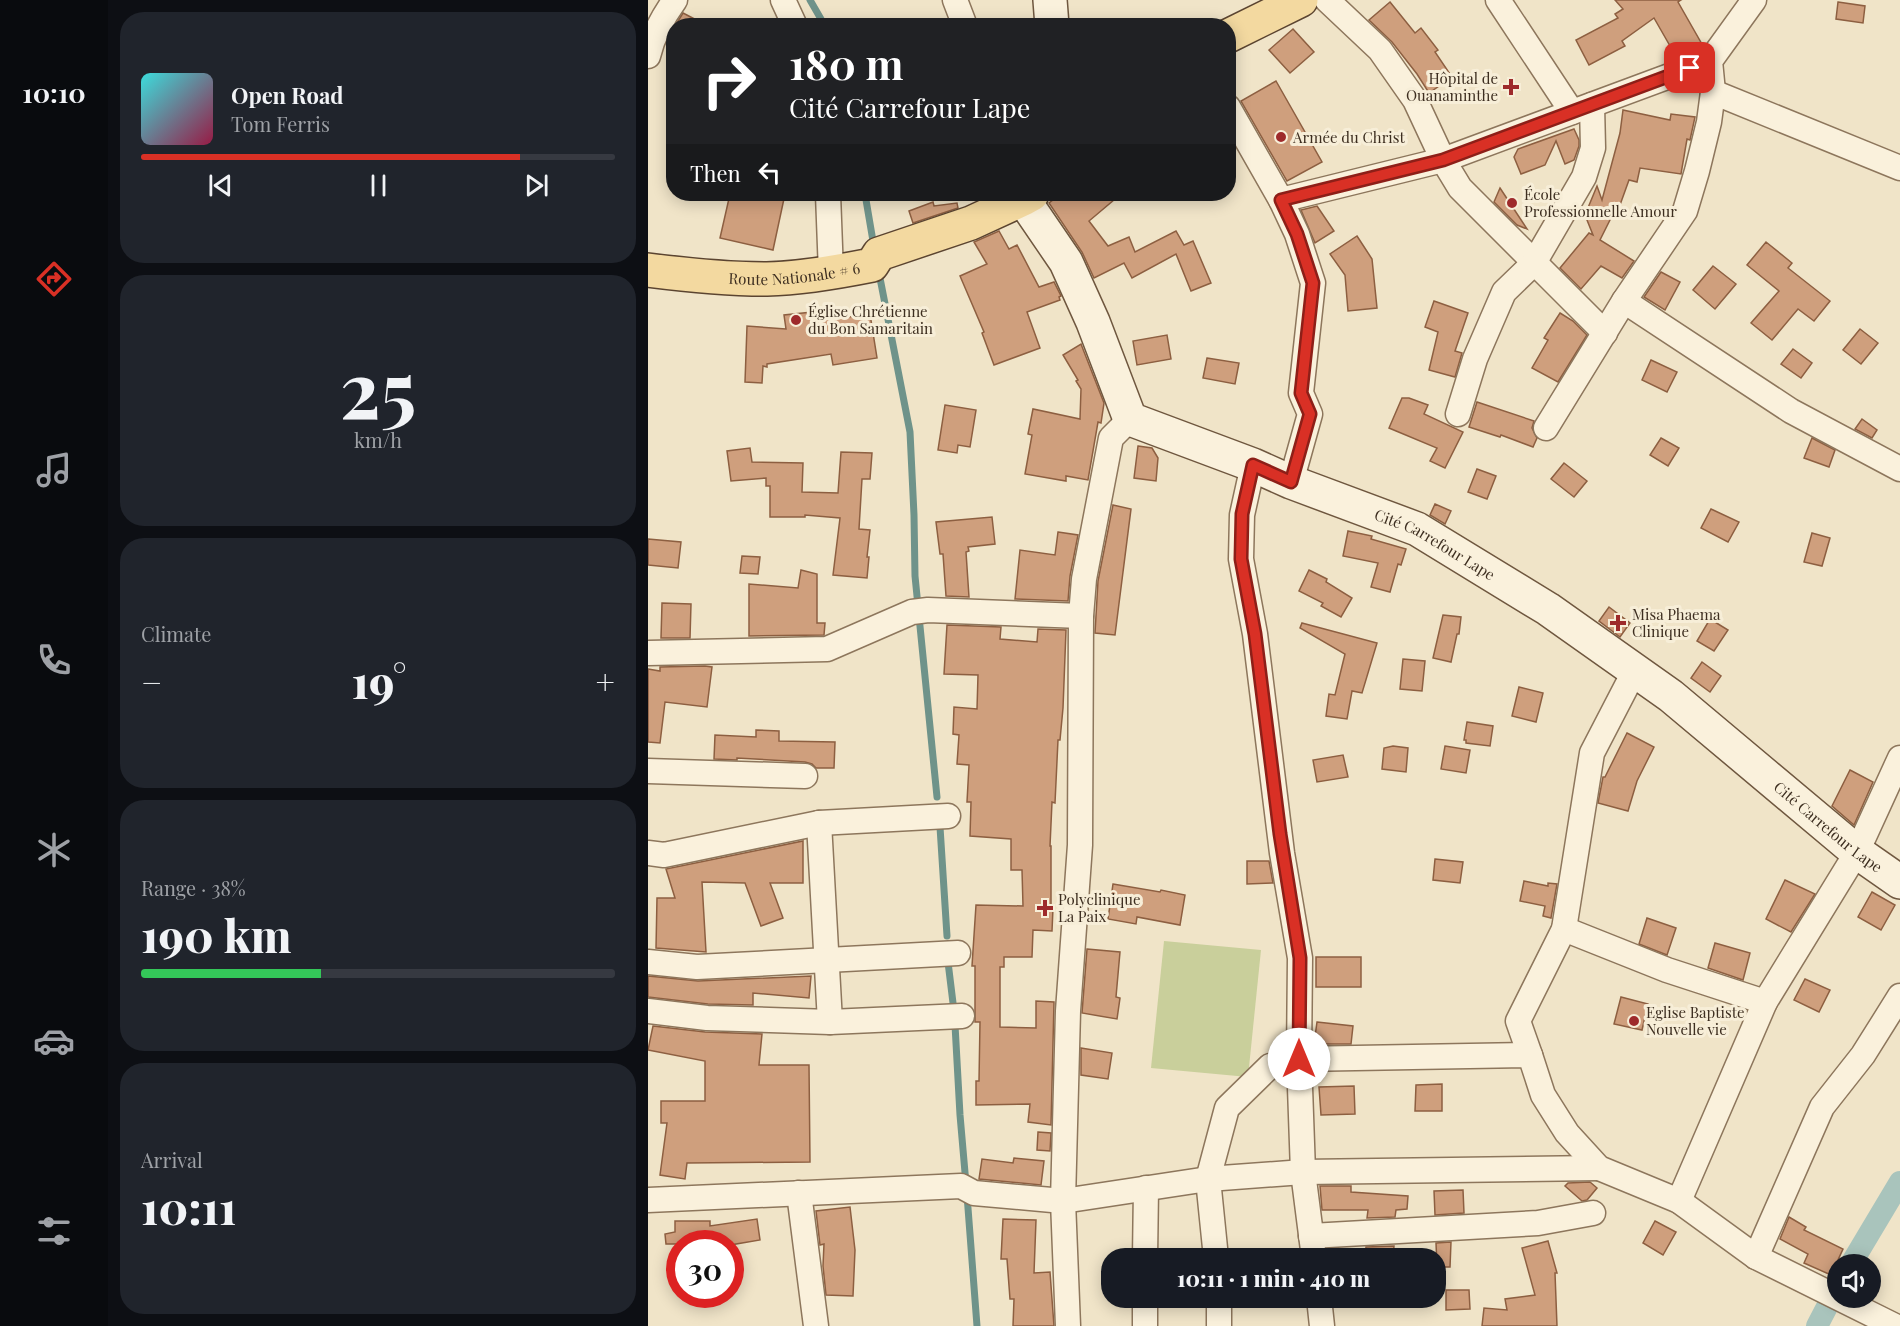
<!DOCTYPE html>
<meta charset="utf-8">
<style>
:root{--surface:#171b24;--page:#20242c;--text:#f1f3f6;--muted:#9ea1a6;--line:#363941;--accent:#d93025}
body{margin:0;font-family:"Playfair Display",serif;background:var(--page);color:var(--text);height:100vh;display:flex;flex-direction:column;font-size:22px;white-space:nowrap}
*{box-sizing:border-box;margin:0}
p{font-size:20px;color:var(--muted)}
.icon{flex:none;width:33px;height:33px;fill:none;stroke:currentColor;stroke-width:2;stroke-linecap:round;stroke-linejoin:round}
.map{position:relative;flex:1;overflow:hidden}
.sheet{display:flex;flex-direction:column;gap:12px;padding:12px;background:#0d0f14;width:540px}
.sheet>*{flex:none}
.banner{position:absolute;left:18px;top:18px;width:570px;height:183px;border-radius:24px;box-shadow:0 3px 15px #0003;background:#202124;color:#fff;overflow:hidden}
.tools{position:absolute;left:1179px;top:1254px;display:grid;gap:12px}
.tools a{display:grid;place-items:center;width:54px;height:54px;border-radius:50%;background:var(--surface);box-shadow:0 3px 15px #0003;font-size:30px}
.speed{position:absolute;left:18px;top:1230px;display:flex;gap:12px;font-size:30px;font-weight:700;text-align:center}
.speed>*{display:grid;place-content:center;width:78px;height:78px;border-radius:50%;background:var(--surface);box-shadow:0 3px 15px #0003;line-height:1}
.speed .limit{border:9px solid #d22;background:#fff;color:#111}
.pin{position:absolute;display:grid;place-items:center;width:51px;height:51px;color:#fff;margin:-26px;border-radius:12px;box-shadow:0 3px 9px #0006}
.me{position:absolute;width:66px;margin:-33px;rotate:0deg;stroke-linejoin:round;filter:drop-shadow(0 0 4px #0008)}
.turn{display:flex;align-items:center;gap:21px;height:126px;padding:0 24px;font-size:27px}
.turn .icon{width:78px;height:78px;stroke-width:2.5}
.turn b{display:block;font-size:42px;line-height:51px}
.then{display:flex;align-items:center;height:57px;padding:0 24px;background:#0003;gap:12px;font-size:22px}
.big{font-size:45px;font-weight:800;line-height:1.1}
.sheet .widget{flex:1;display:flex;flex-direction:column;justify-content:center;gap:9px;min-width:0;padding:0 21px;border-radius:24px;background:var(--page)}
.sheet .dial{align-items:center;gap:0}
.dial b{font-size:78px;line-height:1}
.song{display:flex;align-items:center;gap:18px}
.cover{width:72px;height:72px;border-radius:9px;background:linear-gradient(135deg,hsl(180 70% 55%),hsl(340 70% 35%))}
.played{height:6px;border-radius:3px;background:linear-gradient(90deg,var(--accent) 80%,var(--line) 80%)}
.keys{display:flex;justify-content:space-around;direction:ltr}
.heat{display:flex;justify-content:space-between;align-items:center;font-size:33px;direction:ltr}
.charge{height:9px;border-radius:4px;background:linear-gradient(90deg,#34c759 38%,var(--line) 0)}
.trip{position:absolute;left:453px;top:1248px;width:345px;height:60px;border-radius:24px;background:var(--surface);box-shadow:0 3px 15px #0003;font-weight:800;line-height:60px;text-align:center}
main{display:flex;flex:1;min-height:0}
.menu{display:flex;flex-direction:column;width:108px;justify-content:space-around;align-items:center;background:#090b0e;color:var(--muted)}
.menu .icon{width:42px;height:42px}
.menu .on{color:var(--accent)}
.menu b{font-size:27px;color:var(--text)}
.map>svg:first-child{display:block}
.green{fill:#c9cf9b}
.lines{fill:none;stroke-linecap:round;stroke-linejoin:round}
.stream{stroke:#6f938a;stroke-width:7}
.canal{stroke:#a9c4bc;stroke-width:22}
.building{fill:#cf9f7d;stroke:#8d5f41;stroke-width:1.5}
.street-casing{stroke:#8d765c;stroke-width:27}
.secondary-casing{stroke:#6f573f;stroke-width:36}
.primary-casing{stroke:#5b4430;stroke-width:36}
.street{stroke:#faf1dc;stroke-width:24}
.secondary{stroke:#faf1dc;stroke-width:33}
.primary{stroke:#f3d9a0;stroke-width:33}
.route-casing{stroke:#8d1f18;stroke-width:15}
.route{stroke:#d93025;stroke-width:10}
.poi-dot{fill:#9e2a2b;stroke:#f7eed8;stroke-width:2}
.labels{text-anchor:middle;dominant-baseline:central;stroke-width:6;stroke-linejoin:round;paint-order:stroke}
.poi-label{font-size:15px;fill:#3d2e20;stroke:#f7eed8;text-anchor:start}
.street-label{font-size:15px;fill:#3d2e20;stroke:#f7eed8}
</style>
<main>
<nav class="menu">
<b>10:10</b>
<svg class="icon on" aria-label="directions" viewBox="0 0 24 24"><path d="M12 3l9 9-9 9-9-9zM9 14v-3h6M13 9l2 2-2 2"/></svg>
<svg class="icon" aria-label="music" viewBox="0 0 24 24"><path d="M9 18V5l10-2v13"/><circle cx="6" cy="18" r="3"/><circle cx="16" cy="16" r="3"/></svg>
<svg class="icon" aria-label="phone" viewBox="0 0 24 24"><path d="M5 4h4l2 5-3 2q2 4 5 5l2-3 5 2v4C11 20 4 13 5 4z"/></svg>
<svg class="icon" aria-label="climate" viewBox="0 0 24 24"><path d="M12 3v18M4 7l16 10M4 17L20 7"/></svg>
<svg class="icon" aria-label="car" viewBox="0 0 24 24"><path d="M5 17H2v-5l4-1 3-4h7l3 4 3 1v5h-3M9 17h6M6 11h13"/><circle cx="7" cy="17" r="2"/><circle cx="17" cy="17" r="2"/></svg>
<svg class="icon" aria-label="filters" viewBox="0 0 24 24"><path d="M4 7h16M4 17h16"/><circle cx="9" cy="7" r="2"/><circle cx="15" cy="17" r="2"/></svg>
</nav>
<section class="sheet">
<div class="widget">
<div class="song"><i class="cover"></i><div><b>Open Road</b><p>Tom Ferris</p></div></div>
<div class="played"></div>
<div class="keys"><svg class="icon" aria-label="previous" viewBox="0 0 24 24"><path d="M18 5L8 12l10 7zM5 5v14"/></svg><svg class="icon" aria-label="pause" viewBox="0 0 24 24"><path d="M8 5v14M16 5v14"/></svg><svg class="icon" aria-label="next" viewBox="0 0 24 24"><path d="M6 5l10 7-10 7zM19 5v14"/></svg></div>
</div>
<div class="widget dial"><b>25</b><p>km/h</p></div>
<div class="widget"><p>Climate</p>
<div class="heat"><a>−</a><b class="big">19°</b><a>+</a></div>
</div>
<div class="widget"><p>Range · 38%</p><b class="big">190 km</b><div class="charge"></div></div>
<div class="widget"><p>Arrival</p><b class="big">10:11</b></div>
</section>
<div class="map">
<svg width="1252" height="1326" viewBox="0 0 1252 1326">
<rect width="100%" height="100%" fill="#f0e4c8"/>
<path class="green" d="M516 941 613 950 600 1077 503 1068Z"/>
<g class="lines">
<g class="stream">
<path d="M162 0 177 26"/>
<path d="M217 194 226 247"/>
<path d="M231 273 262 432 266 515 267 576 289 797"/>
<path d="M292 827 299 936"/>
<path d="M300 962 305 1003"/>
<path d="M307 1025 312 1115 318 1184"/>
<path d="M319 1195 329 1326"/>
</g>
<g class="canal">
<path d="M1203 1264 1252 1182"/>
<path d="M1169 1326 1182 1301"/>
</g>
</g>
<g class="building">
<path d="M967 0H1033L1030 2 1055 46 1053 49 1029 58 1006 18 974 41 977 46 941 65 928 40 970 18 967 14 975 9Z"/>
<path d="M742 2 767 33 773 28 790 50 787 52 804 77 781 93 769 74 744 42 721 20Z"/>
<path d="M1190 2 1217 6 1215 23 1188 19Z"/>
<path d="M35 13 60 26H27Z"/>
<path d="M645 29 666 52 642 73 621 50Z"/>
<path d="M628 81 674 162 639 181 593 101Z"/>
<path d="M975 110 1022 120 1023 114 1047 117 1042 140 1039 139 1033 174 992 168 989 182 981 180 972 205 970 204 952 240 986 261 974 278 953 266 933 289 912 268 941 233 945 235 937 215 949 186 954 200 972 133Z"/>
<path d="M926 129 931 140V146L926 160 917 164 908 141 897 165 873 174 866 157 870 149Z"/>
<path d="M852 188 879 229 869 225 846 202Z"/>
<path d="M82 194H137L125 250 72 238Z"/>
<path d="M413 194H473L441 221 460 246 481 237 487 252 528 231 536 245 545 241 563 283 543 291 528 254 484 278 476 263 446 278 434 252 401 203Z"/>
<path d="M285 202 286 206 309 203 310 208 265 223 261 211Z"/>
<path d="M669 206 686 231 667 243 653 210Z"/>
<path d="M351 231 361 249 369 245 391 287 406 282 413 296 411 297 412 300 379 312 392 348 346 365 334 333 336 332 312 276 339 264 326 242Z"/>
<path d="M709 236 724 259 729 308 700 311 697 275 682 254Z"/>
<path d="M1118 242 1144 263 1140 268 1182 301 1166 321 1150 309 1124 340 1103 323 1131 291 1099 265Z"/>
<path d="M1065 266 1088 284 1067 309 1045 290Z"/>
<path d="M1013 272 1032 282 1017 310 996 297Z"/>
<path d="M786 301 820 313 807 351 814 353 807 377 781 370 790 332 777 327Z"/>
<path d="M193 309 194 318 222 314 229 358 185 365 183 354 119 364V367L115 366 114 383 97 382 99 326 138 329 136 315Z"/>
<path d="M912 313 925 321 939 335 910 382 884 368 900 340 896 338Z"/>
<path d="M1212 329 1230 343 1213 364 1195 350Z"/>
<path d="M519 335 523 359 489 365 485 341Z"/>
<path d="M433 344 456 403 453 423 450 422 440 480 418 476V481L377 474 384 435 380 434 385 409 432 419 433 389 428 381 430 380 415 355Z"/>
<path d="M1145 349 1164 363 1153 378 1133 364Z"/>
<path d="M559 358 591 363 587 384 555 378Z"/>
<path d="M1003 360 1029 372 1019 392 994 380Z"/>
<path d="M754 398H761L780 405 776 414 815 432 797 468 782 461 789 448 741 428Z"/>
<path d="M829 402 886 421 884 428 889 438 885 447 853 435 852 437 821 427Z"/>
<path d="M297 405 328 410 322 447 310 445 309 453 290 450Z"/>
<path d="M1214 419 1229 430 1224 438 1207 429Z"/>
<path d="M1013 438 1031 448 1020 466 1002 455Z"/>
<path d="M1164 438 1187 450 1181 467 1156 458Z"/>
<path d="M490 446 504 448 510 458 508 481 486 478Z"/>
<path d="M102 448 104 462 155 463 154 492 190 493 193 452 224 453 222 479H214L211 529 222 530 219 557H221L219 578 185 575 192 518 157 515V517H122V486H118V478L83 481 79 451Z"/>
<path d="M916 463 939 481 926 497 903 479Z"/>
<path d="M829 469 848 476 839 499 820 492Z"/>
<path d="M787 504 803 511 797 524 782 515Z"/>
<path d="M465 505 483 509 467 635 447 633 450 581Z"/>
<path d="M1063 509 1091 522 1080 542 1053 528Z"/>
<path d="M344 517 347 544 320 547 321 551 318 552 321 597 298 596 295 554H292L288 522Z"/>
<path d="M700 531 724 536 723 539 758 549 753 565 750 564 742 592 723 587 730 563 695 556Z"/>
<path d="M410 532 430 535 422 576 420 601 367 599 372 550 407 555Z"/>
<path d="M1164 533 1182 538 1174 566 1156 562Z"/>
<path d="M0 539 33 542 30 568 0 565Z"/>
<path d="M94 556 112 557 110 574 92 573Z"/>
<path d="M153 570 169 574V623H177L176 635 101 636V584L150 588Z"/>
<path d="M661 570 679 579 678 582 704 598 693 617 673 606 675 603 651 591Z"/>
<path d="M14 603 43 604 42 638H13Z"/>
<path d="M961 607 982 623 972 637 951 621Z"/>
<path d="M795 615 813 617 811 634H809L803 662 785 658Z"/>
<path d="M1062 619 1080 630 1066 651 1049 641Z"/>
<path d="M654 623 729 643 714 693 704 691 699 719 678 716 681 694 687 695 697 654 652 628Z"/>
<path d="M299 625 353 627 352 639 389 642 390 629 418 630 415 708 412 740H410L407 803 404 802 402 846H403V908H405L404 931 385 930 384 957H356V967H352V1027L388 1028V1001L406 1002 403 1125 380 1122 382 1104 328 1105V1081H331L332 1022H327V966H324L328 905 375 906 374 870H363V839L322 836 323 802H319L321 765 309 764 311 735 305 734 306 707 329 709 330 675 296 674Z"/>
<path d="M755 659 777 661 774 691 752 689Z"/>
<path d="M1054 662 1073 676 1062 692 1043 678Z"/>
<path d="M57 666 64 667 59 707 17 702 12 743 0 742V669L12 671V667Z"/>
<path d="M871 687 895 693 888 722 864 716Z"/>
<path d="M819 722 845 726 842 746 818 743V740H816Z"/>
<path d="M108 730 131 731V741L187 742 186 768H168L164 764 157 762 89 758V760L66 759 67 735 108 737Z"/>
<path d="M979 733 1006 747 989 781 980 811 950 803 955 777H957Z"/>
<path d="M745 746 760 748 758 772 734 769 736 748Z"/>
<path d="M797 746 822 750 818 773 793 769Z"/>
<path d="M695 755 700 777 669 782 665 760Z"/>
<path d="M1202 770 1225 782 1206 825 1184 806Z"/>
<path d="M155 841V883H122L135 918 113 926 97 883 54 882 58 952 8 948 9 898H27L18 869Z"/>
<path d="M787 859 815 862 812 883 785 880Z"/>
<path d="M599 861H621L625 883 599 884Z"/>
<path d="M1137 880 1167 894 1143 932 1118 919Z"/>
<path d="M876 881 900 886V883L909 884 903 918 895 916 897 906 872 901Z"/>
<path d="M465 884 512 892 513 890 537 895 532 925 489 917 488 924 460 919Z"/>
<path d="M1224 892 1247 905 1233 930 1210 917Z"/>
<path d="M999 918 1028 928 1019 955 991 944Z"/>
<path d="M1067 943 1102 953 1095 980 1060 968Z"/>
<path d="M439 949 472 952 468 997 472 998 469 1019 434 1013Z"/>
<rect x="668" y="957" width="45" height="30"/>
<path d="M0 976 50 981 163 976 161 998 105 993V1005L60 1004 0 997Z"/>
<path d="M1157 979 1182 990 1171 1012 1146 1000Z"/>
<path d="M973 997 1000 1004 994 1030 966 1024Z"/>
<path d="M669 1022 705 1026 703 1044H666Z"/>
<path d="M5 1026 57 1032 114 1034 111 1065H161L162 1162 39 1163 37 1179 12 1175 19 1123H13V1101H57V1061L0 1050Z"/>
<path d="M433 1048 464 1053 460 1079 433 1075Z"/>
<path d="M794 1084V1111H767L768 1085Z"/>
<path d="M706 1086 707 1114 673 1115 671 1087Z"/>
<path d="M390 1132 403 1133 402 1151 389 1150Z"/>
<path d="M366 1158 396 1161 393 1185 331 1179 334 1159 365 1163Z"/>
<path d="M942 1182 949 1188 939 1200 934 1201 917 1186 920 1183Z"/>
<path d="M672 1186H703V1192L760 1196 759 1209 748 1210 747 1217 719 1218 720 1210H674Z"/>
<path d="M815 1190 816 1213 787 1215 786 1191Z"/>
<path d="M202 1207 207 1250 205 1296 178 1295 175 1266 176 1244 172 1245 168 1211Z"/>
<path d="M1141 1217 1158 1227 1156 1230 1195 1249 1183 1275 1156 1263 1160 1254 1132 1239Z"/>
<path d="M109 1219 112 1240 82 1245V1244H18L17 1234 27 1232V1221H62V1226Z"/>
<path d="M355 1219 388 1220 386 1273 402 1272 406 1326H365L366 1299H362L359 1259H353Z"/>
<path d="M1007 1221 1028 1232 1015 1255 995 1243Z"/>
<path d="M900 1241 909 1273H907L909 1326H834L836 1308 859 1310 857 1299 887 1295 874 1248Z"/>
<path d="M803 1242 802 1267H789L788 1243Z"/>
<path d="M746 1246 745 1258H717L718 1247Z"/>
<path d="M798 1290H821L822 1309 798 1310Z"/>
</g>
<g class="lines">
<defs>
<g id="street">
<path d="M135 0 147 26"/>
<path d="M307 0 317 26"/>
<path d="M679 0 732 50 767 100 795 160 812 188 957 333"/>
<path d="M850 0 924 112"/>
<path d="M0 56C5 35 14 18 27 0"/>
<path d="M1065 92 1252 168"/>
<path d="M580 107 633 200 649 234 665 283 653 393 662 414 643 482"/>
<path d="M180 194 183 273"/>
<path d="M633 200 795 160 1062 61"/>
<path d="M976 301 1143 411 1252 469"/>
<path d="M810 414 827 359 856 292 886 263 936 177 945 148 944 105"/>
<path d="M898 428 976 301 1037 211 1049 171 1061 122 1065 92 1062 61 1106 0"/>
<path d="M605 465 594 515 593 559 607 634 634 853 652 958 651 1059 655 1172 666 1258"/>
<path d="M0 653 179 649 264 612 280 610 433 616"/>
<path d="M0 771 157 776"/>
<path d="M171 823 182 1022"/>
<path d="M0 853 16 855 171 823 300 816"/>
<path d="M916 929 1019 970 1117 1002"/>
<path d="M0 962 49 967 310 953"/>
<path d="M0 1011 59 1018 182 1022 314 1016"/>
<path d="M882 1055 870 1021 916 929 944 753 987 670"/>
<path d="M151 1193 168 1326"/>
<path d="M0 1200 313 1186 326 1193 415 1201 560 1179 655 1172 951 1168"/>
<path d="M1031 1201 1117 1002 1209 852 1252 758"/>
<path d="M663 1236 890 1223 945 1213"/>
<path d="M1108 1257 1174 1107 1215 1055 1252 996"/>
<path d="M497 1258 498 1188"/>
<path d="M568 1258 560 1179 579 1108 622 1066 651 1059 882 1055 895 1095 919 1133 951 1168 1031 1201 1108 1257 1247 1326"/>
<path d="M571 1298V1326"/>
<path d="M671 1298 674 1326"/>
<path d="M420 1326 415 1201 420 1011 432 845 433 616 436 579 463 438 482 419"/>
<path d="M497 1326V1298"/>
</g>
<g id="secondary">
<path d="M402 0 404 26"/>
<path id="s1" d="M375 199 418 262 445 322 482 419 605 465 643 482 769 529 900 609 1023 696 1209 852 1252 882"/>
</g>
<g id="primary">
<path d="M580 36 653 0"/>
<path id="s2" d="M0 270C39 275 80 279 119 279 154 278 189 272 224 265L231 254 323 223 375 199 384 194"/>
</g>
</defs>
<use href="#street" class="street-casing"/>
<use href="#secondary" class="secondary-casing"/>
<use href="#primary" class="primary-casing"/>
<use href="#street" class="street"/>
<use href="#secondary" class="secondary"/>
<use href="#primary" class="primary"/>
</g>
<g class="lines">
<defs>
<path id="route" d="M651 1059 652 958 632 834 607 634 593 559 594 514 605 465 643 482 662 414 653 393 665 283 649 234 633 200 795 160 1042 68"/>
</defs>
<use href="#route" class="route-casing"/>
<use href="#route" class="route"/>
</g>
<g class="poi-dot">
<path d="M860 78h6v6h6v6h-6v6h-6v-6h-6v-6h6z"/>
<circle cx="633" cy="137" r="6"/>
<circle cx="864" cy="203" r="6"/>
<circle cx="148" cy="320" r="6"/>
<path d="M967 614h6v6h6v6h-6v6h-6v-6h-6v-6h6z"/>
<path d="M394 899h6v6h6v6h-6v6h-6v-6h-6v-6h6z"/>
<circle cx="986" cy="1021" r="6"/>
</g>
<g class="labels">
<g class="poi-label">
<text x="850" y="78" text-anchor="end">Hôpital de<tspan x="850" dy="17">Ouanaminthe</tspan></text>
<text x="645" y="137">Armée du Christ</text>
<text x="876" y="194">École<tspan x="876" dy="17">Professionnelle Amour</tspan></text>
<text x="160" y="311">Église Chrétienne<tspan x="160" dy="17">du Bon Samaritain</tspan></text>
<text x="984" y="614">Misa Phaema<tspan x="984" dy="17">Clinique</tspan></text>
<text x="410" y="899">Polyclinique<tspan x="410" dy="17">La Paix</tspan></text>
<text x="998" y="1012">Eglise Baptiste<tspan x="998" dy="17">Nouvelle vie</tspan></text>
</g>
<g class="street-label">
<text stroke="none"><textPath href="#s2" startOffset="147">Route Nationale # 6</textPath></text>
<text stroke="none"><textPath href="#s1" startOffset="576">Cité Carrefour Lape</textPath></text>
<text stroke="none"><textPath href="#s1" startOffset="1062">Cité Carrefour Lape</textPath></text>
</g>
</g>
</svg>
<div class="tools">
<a><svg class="icon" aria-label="sound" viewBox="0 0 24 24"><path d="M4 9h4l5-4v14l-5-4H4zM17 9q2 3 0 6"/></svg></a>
</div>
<div class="speed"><div class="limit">30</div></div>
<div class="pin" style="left:1042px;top:68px;background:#d93025"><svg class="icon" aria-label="arrive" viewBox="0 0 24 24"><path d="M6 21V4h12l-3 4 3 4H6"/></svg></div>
<svg class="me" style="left:651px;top:1059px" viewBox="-20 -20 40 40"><circle r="19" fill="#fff"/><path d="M0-13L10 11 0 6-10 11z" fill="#d93025"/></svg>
<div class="trip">10:11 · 1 min · 410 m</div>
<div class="banner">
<div class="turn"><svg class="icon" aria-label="right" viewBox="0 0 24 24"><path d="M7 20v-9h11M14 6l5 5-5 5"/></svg><div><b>180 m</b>Cité Carrefour Lape</div></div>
<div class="then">Then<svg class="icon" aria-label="left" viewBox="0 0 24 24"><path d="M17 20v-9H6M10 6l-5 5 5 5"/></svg></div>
</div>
</div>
</main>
